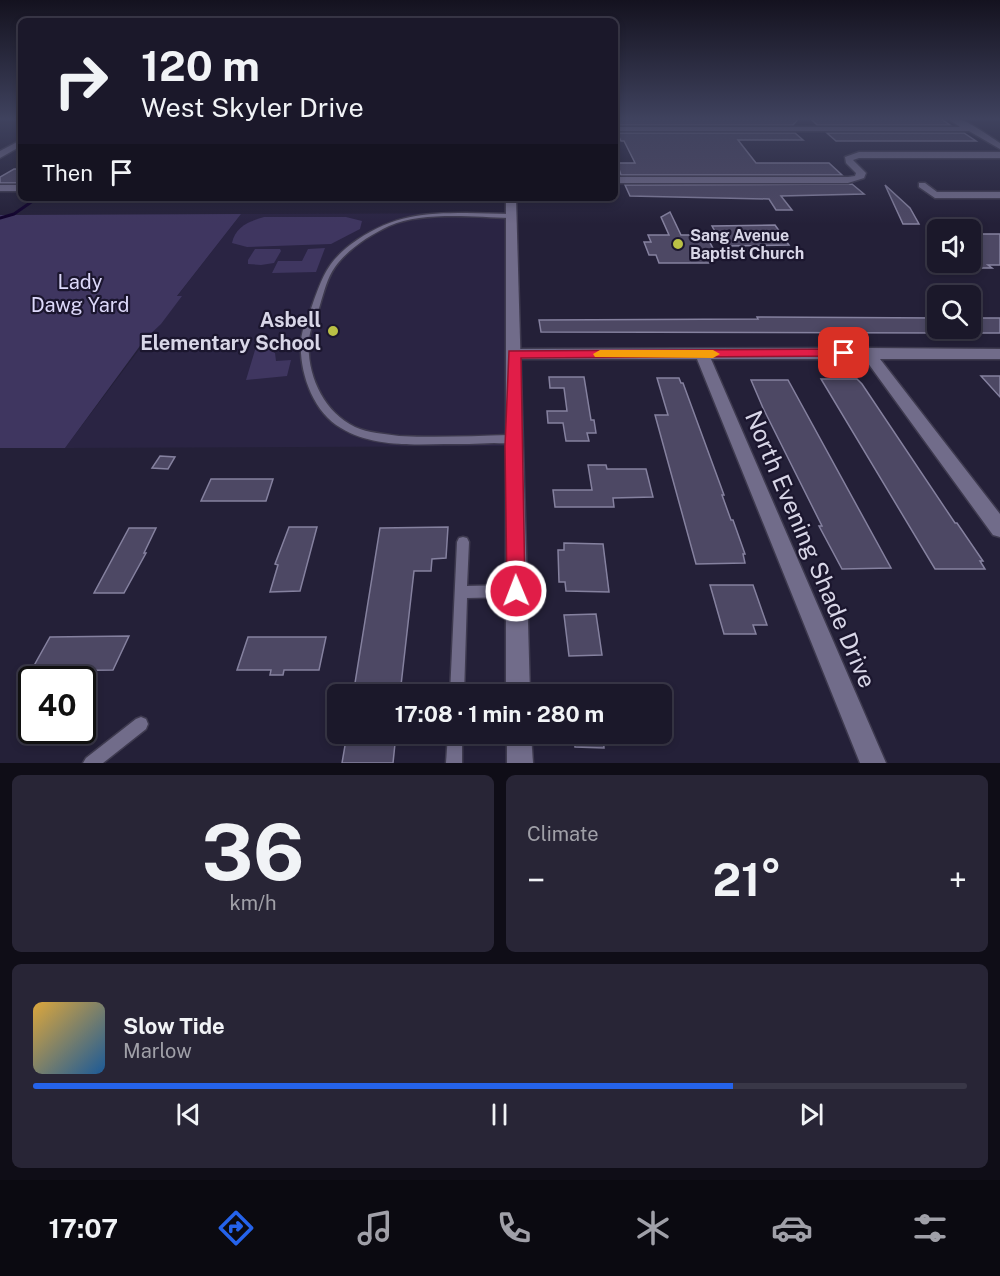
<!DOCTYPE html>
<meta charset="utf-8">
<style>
:root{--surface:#1b182a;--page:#282536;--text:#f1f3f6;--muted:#a0a0a8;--line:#393747;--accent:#2563eb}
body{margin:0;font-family:"Public Sans",sans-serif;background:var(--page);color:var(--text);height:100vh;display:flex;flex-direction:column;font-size:22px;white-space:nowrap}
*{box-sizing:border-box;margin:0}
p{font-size:20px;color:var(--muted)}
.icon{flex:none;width:33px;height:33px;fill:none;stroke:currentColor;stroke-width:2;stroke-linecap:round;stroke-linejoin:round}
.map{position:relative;height:763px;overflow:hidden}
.side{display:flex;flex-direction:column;gap:12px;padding:12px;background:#0f0d17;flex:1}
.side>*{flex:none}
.top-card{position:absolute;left:18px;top:18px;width:600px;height:183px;border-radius:9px;box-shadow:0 3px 9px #0003,0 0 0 2px var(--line);background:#1b182a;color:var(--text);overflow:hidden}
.buttons{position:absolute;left:927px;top:219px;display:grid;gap:12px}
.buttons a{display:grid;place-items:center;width:54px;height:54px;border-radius:9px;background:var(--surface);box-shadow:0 3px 9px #0003,0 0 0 2px var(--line);font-size:30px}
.speed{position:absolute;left:18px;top:666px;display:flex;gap:12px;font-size:30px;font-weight:700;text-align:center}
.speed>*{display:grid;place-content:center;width:78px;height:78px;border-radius:50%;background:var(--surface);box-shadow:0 3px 9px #0003,0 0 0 2px var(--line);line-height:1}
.speed .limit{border:3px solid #111;border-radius:9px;background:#fff;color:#111}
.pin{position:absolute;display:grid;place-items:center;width:51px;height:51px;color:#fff;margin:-26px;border-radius:12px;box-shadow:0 3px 9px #0006}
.me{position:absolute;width:66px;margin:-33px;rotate:359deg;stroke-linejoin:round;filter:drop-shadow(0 0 4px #0008)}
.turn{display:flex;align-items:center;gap:21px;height:126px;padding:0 24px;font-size:27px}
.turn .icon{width:78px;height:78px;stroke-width:2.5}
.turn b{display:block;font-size:42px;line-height:51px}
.then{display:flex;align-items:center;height:57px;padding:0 24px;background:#0003;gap:12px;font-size:22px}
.big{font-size:45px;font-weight:700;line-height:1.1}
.side .tile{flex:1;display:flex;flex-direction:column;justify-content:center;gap:9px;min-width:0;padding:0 21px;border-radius:9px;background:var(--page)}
.side .dial{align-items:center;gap:0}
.dial b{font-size:78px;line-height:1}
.song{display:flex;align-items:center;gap:18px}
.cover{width:72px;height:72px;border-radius:9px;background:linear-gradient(135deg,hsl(40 70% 55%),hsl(210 70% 35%))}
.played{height:6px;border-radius:3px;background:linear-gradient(90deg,var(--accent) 75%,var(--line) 75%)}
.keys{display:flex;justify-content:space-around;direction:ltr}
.heat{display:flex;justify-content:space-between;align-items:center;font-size:33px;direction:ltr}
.side .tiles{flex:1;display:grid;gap:12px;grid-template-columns:1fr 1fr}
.tile:last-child{grid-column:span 2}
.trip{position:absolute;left:327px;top:684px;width:345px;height:60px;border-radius:9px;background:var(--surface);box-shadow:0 3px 9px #0003,0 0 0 2px var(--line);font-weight:700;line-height:60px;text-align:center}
.dock{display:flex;height:96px;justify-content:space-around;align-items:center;background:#0b0a11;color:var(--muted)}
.dock .icon{width:42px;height:42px}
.dock .on{color:var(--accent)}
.dock b{font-size:27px;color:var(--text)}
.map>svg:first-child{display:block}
.built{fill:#2a2443}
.green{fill:#3f3660}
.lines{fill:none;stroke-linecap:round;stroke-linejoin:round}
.stream{stroke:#0f002b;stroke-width:3}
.building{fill:#4d4864;stroke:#85819f;stroke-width:1.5}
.lane-casing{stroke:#3e3a4f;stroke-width:3}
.street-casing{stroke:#3e3a4f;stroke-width:3}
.secondary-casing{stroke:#3e3a4f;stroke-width:3}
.lane{fill:#716c8a;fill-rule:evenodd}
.street{fill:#716c8a;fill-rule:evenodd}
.secondary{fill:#716c8a;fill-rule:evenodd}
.route{fill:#e11d48;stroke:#92132f;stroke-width:1.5}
.slow{fill:#f59e0b}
.poi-dot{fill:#bac045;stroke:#1b162e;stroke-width:2}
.labels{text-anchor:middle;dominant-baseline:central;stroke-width:4.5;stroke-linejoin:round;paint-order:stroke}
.far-poi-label{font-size:16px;font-weight:bold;fill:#d8d6e7;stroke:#1b162e;text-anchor:start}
.park-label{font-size:20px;fill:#ddd9fa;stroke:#1b162e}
.poi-label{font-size:20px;font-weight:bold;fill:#d8d6e7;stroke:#1b162e;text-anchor:end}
.near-street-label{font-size:24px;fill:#d8d6e7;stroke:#1b162e}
</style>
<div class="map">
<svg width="1000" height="763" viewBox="0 0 1000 763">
<rect width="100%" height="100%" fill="#242038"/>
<path class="built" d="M511 213 513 446 65 448 165 315 175 299 241 214Z"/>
<g class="green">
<path d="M241 214 177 296H182L161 324 145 339 65 448H0V215Z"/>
<path d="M264 217H346L362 221 360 229 331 244 247 247 232 243C235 227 249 221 264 217Z"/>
<path d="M325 248 316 272 272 273 278 261H302L308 249Z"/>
<path d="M255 249H280L281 251 274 263 261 265 248 264V260Z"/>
<path d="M269 339 267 348 275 353 276 361 291 360 287 376 246 380 258 340Z"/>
</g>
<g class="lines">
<path class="stream" d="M0 218 14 214 37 198"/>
</g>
<g class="building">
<path d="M800 117 793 125H615V118Z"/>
<path d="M809 117H938L950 125H817Z"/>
<path d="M617 133H795L803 140H738L756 163H829L842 175H621L617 163H635L624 141H621Z"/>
<path d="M827 133H964L976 141H836Z"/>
<path d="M14 169H21V183H0V177Z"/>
<path d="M852 184 864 194 781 196 792 210H776L769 199 630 196 625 185Z"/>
<path d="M885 185 910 208 919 224H903Z"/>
<path d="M670 212 681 235H706L717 256H708L711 263H659L656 255H649L644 242H651L648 235H669L661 217Z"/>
<path d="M775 225 789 245 723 246 712 226Z"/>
<path d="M970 234H1000V265H988L992 268H970Z"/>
<path d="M757 317 938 318V333L541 332 539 320 758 319Z"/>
<rect x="970" y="318" width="30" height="15"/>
<path d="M981 376H1000V397Z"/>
<path d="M549 377H584L591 420H594L596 433H587L589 441H566L563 423H548L547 411H567L564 388H550Z"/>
<path d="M657 378H679L681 383H683L724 495H722L731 520H733L745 554H743L745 563 696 564 655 415H668Z"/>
<path d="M821 379H857L862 384 955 523H957L983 561H980L985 569H935Z"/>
<path d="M751 380H788L891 568 842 569 819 526H822L763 408Z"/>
<path d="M160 456 175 457 168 469 152 468Z"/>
<path d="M588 465H606L607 469H646L653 497 613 498 614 507H555L553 490H592Z"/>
<path d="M211 479H273L266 501H201Z"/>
<path d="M289 527H317L300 591 270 592 278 565 275 564Z"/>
<path d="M448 527 446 558 432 559 431 571H414L400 694H358L360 683H355L380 528Z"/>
<path d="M129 528H156L144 553H146L124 593H94Z"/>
<path d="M564 543 603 544 609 592 566 591 565 582H559L558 550H564Z"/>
<path d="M710 585H753L767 625H753L756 634H724Z"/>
<path d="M596 614 602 655 569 656 564 615Z"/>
<path d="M129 636 113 670 31 671 50 637Z"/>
<path d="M248 637H326L319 670H284L283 675H270L271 670H237Z"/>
<path d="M347 734H396L393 763H342Z"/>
<path d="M574 734H603L604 748 575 747Z"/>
</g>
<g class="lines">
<defs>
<g id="lane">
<path d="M466 213 511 214 514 216 511 218C474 217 423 211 389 226 370 235 348 249 335 267 327 278 324 292 320 305 317 316 310 327 309 340 306 373 323 412 355 427 368 433 385 434 399 436 437 438 475 436 513 435L517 436 518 439 517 442C509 444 501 443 494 443 477 444 460 444 444 444 410 445 370 446 341 428 313 412 299 372 301 341 302 328 308 317 312 306 323 275 328 260 357 240 394 215 423 213 466 213Z"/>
<path d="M463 537 467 538 469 542 467 586 516 585 520 587 522 591 520 595 516 597 467 598 464 694H450L457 542 459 538Z"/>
<path d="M141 717 146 719 148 724 146 729 103 763H83L86 758 136 719Z"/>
<path d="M448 734H462V763H446Z"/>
</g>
<g id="street">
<path d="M947 118C964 116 985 134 1000 143V149L969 131H615V127H960Z"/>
<path d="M21 140V146L0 158V151Z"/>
<path d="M859 152H1000V158H859L853 160 866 173 864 178 848 183H615V177H848L855 176 856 173 846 163 845 157Z"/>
<path d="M919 183H925L937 192H1000V198H935L919 187Z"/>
<rect x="0" y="185" width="21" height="6"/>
<path d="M868 348 1000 349V359H880L1000 514V537L993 535 865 359H711L886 763H860L697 359H514L507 354 514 349Z"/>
</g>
<g id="secondary">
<path d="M506 198H516L530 694H506Z"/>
<path d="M507 734H531L533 763H507Z"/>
</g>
</defs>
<use href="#lane" class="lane-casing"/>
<use href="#street" class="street-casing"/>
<use href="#secondary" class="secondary-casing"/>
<use href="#lane" class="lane"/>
<use href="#street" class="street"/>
<use href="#secondary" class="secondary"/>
</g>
<linearGradient id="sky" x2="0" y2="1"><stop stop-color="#14121f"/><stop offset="0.53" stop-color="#3f425e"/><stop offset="1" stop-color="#3f425e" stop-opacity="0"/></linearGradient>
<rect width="1000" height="224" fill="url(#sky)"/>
<path class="route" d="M844 349 849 350 851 353 849 356 521 358 525 591 523 597 516 600 509 597 507 591 505 446 509 351Z"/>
<path class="slow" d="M600 350H713L720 354 713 358 595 357 593 354Z"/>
<g class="poi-dot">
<circle cx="678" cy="244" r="6"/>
<circle cx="333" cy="331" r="6"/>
</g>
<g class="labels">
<g class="far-poi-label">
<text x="690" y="235">Sang Avenue<tspan x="690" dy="18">Baptist Church</tspan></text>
</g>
<g class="park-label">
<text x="80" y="282">Lady<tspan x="80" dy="23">Dawg Yard</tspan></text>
</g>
<g class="poi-label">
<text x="321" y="320">Asbell<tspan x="321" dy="23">Elementary School</tspan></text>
</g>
<g class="near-street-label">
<text transform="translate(811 549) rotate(67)">North Evening Shade Drive</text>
</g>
</g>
</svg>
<div class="buttons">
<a><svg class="icon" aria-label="sound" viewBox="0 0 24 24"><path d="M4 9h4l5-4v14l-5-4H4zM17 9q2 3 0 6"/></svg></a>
<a><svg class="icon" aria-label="search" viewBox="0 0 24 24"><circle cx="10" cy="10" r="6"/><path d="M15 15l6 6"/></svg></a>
</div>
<div class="speed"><div class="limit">40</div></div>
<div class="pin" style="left:844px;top:353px;background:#d93025"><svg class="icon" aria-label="arrive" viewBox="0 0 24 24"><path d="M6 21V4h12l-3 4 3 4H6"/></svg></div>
<svg class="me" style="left:516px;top:591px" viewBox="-20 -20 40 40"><circle r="17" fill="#e11d48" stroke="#fff" stroke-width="3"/><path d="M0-11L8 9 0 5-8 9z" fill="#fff"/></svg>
<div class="trip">17:08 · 1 min · 280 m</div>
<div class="top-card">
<div class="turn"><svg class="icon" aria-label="right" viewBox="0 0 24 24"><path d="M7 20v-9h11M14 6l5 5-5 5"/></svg><div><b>120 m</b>West Skyler Drive</div></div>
<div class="then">Then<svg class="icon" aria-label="arrive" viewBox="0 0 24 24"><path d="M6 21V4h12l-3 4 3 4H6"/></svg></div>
</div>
</div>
<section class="side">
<div class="tiles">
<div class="tile dial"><b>36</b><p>km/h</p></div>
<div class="tile"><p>Climate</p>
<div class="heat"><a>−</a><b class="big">21°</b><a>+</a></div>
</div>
<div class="tile">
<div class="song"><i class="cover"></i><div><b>Slow Tide</b><p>Marlow</p></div></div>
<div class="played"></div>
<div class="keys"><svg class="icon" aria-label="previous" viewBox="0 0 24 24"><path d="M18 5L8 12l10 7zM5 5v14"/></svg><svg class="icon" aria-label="pause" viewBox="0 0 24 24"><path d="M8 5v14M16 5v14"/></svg><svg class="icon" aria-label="next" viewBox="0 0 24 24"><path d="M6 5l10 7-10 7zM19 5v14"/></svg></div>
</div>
</div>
</section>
<nav class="dock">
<b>17:07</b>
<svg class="icon on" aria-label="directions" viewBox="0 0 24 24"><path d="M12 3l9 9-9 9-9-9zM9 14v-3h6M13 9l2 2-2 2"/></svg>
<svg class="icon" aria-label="music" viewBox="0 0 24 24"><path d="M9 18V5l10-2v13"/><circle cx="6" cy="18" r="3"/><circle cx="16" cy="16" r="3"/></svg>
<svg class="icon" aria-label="phone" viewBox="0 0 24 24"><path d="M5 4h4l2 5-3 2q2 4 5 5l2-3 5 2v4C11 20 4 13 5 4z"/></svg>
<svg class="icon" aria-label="climate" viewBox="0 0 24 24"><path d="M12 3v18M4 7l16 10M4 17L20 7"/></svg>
<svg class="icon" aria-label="car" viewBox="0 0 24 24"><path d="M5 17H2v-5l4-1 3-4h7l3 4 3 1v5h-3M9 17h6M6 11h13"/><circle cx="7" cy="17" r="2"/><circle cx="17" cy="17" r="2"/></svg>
<svg class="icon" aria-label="filters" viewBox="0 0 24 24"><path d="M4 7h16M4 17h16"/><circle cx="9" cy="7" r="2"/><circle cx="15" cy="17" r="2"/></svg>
</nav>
